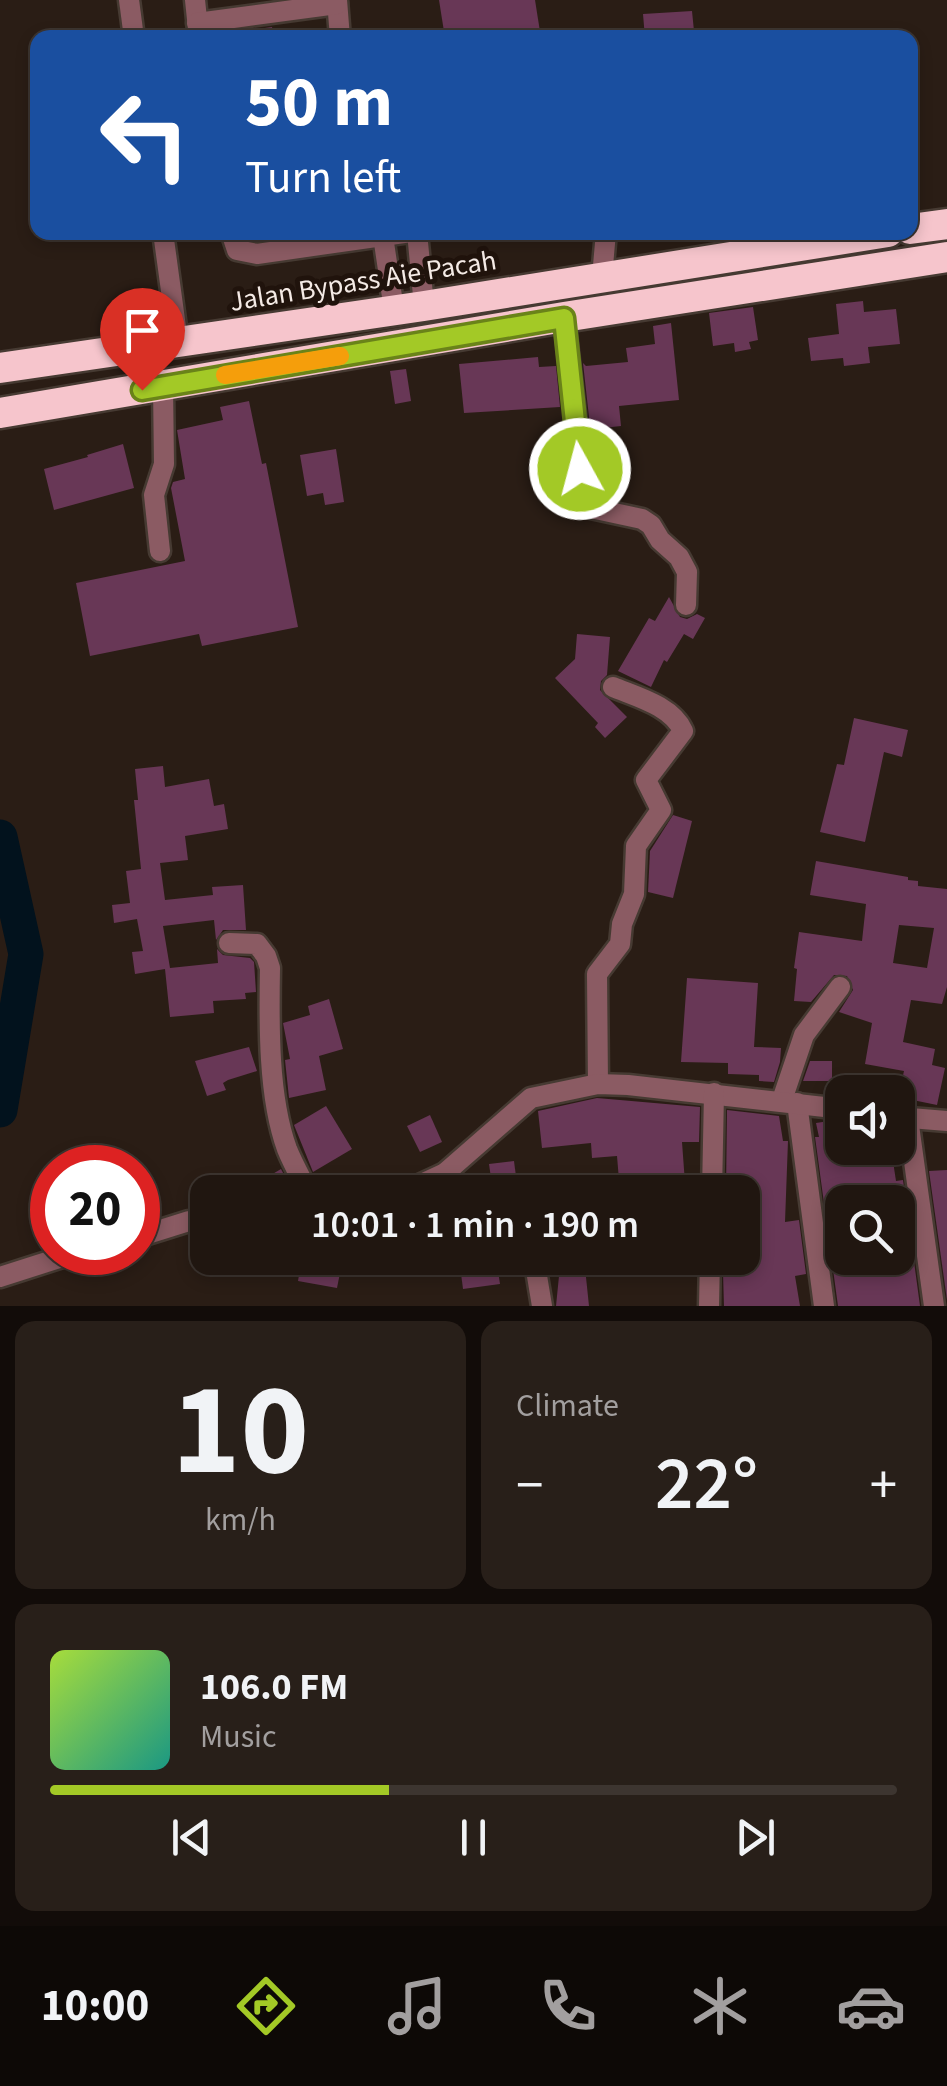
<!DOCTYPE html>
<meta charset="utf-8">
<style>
:root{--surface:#201610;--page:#281f19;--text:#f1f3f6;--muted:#a29f9f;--line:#3d3530;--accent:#a3c926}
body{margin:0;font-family:"Source Sans 3",sans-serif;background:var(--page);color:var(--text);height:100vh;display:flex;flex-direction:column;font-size:38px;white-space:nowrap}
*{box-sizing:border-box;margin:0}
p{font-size:32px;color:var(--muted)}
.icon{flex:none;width:55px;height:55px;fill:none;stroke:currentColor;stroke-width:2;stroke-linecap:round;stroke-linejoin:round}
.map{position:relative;height:1306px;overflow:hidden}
.drawer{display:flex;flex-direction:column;gap:15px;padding:15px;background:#120c09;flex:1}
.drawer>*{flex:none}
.guide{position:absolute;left:30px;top:30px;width:888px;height:210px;border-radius:20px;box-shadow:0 5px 15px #0003,0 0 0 2px var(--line);background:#1a4fa0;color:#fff;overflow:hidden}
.fabs{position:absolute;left:825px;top:1075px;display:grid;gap:20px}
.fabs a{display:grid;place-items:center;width:90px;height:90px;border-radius:20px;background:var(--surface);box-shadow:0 5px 15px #0003,0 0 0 2px var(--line);font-size:50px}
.speed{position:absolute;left:30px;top:1145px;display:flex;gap:20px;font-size:50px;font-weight:700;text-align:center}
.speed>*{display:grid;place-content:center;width:130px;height:130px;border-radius:50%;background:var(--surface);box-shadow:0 5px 15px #0003,0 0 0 2px var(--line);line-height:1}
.speed .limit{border:15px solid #d22;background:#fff;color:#111}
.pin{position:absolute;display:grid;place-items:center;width:85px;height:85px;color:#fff;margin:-102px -42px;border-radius:50% 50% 50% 0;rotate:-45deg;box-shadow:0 0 10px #0007}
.pin .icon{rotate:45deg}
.me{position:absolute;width:110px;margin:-55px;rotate:353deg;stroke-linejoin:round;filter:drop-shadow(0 0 8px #0008)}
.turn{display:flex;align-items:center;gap:35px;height:210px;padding:0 50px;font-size:45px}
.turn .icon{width:130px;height:130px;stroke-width:2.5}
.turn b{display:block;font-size:70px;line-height:85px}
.big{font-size:75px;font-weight:600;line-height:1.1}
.drawer .card{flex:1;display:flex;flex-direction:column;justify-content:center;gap:15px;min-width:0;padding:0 35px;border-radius:20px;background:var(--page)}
.drawer .dial{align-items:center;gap:0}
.dial b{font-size:130px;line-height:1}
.song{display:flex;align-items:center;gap:30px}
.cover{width:120px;height:120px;border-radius:15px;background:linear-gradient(135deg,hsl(80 70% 55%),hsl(170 70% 35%))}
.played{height:10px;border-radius:5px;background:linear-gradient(90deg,var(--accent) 40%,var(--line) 40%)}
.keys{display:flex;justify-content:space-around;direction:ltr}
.heat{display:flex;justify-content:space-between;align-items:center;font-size:55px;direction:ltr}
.drawer .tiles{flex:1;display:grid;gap:15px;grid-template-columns:1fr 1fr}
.card:last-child{grid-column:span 2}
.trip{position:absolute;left:190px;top:1175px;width:570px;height:100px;border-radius:20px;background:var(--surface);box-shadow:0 5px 15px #0003,0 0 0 2px var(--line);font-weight:600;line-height:100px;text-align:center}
.tab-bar{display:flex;height:160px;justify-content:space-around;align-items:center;background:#0d0906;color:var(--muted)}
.tab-bar .icon{width:70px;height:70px}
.tab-bar .selected{color:var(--accent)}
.tab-bar b{font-size:45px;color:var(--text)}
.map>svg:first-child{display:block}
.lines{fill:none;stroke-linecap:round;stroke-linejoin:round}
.river{stroke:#02121d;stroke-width:35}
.building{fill:#683756;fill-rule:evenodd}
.minor-casing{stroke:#463a32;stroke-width:25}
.highway-casing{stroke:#463a32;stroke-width:35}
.minor{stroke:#8b5b63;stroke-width:20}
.highway{stroke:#f6c5cc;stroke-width:30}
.route-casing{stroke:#6a8319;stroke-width:25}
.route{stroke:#a3c926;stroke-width:18}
.slow{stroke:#f59e0b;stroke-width:18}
.labels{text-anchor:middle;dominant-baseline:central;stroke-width:10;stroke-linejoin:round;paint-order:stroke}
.street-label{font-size:28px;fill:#f4eae5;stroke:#20130c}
</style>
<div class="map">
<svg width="947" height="1306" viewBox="0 0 947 1306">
<rect width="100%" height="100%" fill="#2a1d15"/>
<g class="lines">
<path class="river" d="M0 837 26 954 0 1110"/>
</g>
<g class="building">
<path d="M439 0H535L541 38H445Z"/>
<path d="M692 11 694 31 686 32 687 38H645L643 14Z"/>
<path d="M272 27 274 38H213L212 35Z"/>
<path d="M863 301 864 312 896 309 900 344 868 347 870 363 844 366 843 358 811 361 808 338 839 334 836 304Z"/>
<path d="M753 307 758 340 749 342 751 349 735 352 734 343 713 346 709 313Z"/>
<path d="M671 323 679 400 619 406 621 426 603 428V443L592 444 583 363 586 366 628 362 626 348 655 344 653 326Z"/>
<path d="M538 357 539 367 556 366 560 407 464 413 459 364Z"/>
<path d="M406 369 411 401 395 404 390 371Z"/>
<path d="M249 401 262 464 266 463 298 627 202 646 199 634 90 656 76 583 185 561 171 488 173 482 185 479 177 430 223 420 220 407Z"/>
<path d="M123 444 134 488 54 510 44 469 88 457 87 455Z"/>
<path d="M336 449 344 502 325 505 323 493 307 496 300 455Z"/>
<path d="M669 597 680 617 687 619 697 614 705 618 693 639 684 634 667 662 664 660 651 687 618 671 649 618 655 621Z"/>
<path d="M577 634 610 637 607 675 601 681 600 690 627 717 605 738 595 727 598 723 555 678 575 659Z"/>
<path d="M854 718 908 730 902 757 884 752 865 842 820 832 837 764 844 765Z"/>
<path d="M163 766 165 787 209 779 214 806 224 804 228 829 185 836 188 860 160 863 165 900 213 895 212 887 243 885 246 930H223L216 940 214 920 163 926 170 968 218 963 217 949 223 955 250 958 254 962 256 992 245 993 246 999 213 1001 214 1013 170 1017 165 969 135 974 132 952 143 951 137 919 114 923 112 905 130 903 126 871 141 869 134 800H138L135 769Z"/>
<path d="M673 815 692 821 673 898 648 892 650 851Z"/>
<path d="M816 861 908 877V880L918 881V886L947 889V987L942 1004 911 1000 903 1042 935 1049 932 1065 945 1068 937 1105 898 1097 904 1071 865 1064 872 1023 839 1012 853 990 847 976 834 975 811 1002 794 1001 797 969 794 968 799 932 862 941 866 904 810 895ZM899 925 934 928 927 968 893 963Z"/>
<path d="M687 978 758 983 754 1047 781 1048 780 1062 774 1082 759 1081V1075L728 1074V1063L681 1062Z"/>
<path d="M329 999 343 1049 319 1056 326 1090 289 1098 285 1060 290 1059 283 1023 310 1015 308 1006Z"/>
<path d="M249 1047 257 1071 228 1080 223 1083 226 1090 207 1096 195 1061Z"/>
<path d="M810 1061H832V1081H803Z"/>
<path d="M597 1098 700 1107 699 1142H682L685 1183 666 1184V1192H620L617 1156 592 1158 591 1143 542 1148 538 1111Z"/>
<path d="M326 1106 352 1149 313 1172 294 1125Z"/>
<path d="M727 1110 779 1116 783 1141H788L785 1222 799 1220 806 1274 795 1276 800 1306H724L723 1273 742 1270V1192H726Z"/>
<path d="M430 1115 442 1142 420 1152 407 1126Z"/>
<path d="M829 1121 842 1122V1148H891L896 1181 903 1180 920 1306H838L815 1137H819L816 1123ZM842 1202H898V1258H842Z"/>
<path d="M514 1161 518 1192H493L489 1164Z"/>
<path d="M281 1169 293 1192H242Z"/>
<path d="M947 1170V1300L929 1171Z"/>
<path d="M302 1258H343L337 1288 298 1281Z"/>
<path d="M459 1258H496L500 1284 463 1289Z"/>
<path d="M584 1258 589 1306H556L559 1276 551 1277 548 1261Z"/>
</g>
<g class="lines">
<defs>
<g id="minor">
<path d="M129 0 134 38"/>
<path d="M195 0 199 38"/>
<path d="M337 0 340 38"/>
<path d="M197 23 337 4"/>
<path d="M163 232 178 342"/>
<path d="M231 232 237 250 257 254 411 232"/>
<path d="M417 232 424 306"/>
<path d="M383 236 394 310"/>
<path d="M602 277 606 232"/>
<path d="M564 317 585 501 591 508 642 519 651 525 660 540 679 557 687 572 686 605"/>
<path d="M160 551 154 495 164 464 163 386"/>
<path d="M229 943 257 944 266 956 270 968C269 1023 268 1097 287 1149 293 1164 301 1178 308 1192"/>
<path d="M598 1084 597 974 620 944 622 924 634 894 636 846 661 810 646 780 683 731C672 706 637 697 613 687"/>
<path d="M782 1100 804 1035 840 987"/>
<path d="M797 1103 824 1306"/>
<path d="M898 1117 947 1121"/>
<path d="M908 1118 934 1306"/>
<path d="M445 1173 468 1192"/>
<path d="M404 1192 445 1173 531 1098 598 1084 628 1085 842 1109"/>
<path d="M712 1192 714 1093"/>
<path d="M138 1237 189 1221 208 1222"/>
<path d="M534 1258 542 1306"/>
<path d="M0 1277 78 1252"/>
<path d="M709 1306 710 1258"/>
</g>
<g id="highway">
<path d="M910 229 947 224"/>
<path d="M0 368 424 306 888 232"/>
<path d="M0 413 564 317 947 257"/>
</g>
</defs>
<use href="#minor" class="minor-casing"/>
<use href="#highway" class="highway-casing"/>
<use href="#minor" class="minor"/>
<use href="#highway" class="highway"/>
</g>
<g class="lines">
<defs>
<path id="route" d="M142 390 564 318 580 469"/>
</defs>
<use href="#route" class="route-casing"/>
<use href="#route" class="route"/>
<path class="slow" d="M225 375 340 356"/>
</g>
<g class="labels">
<g class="street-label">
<text transform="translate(363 281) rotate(-9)">Jalan Bypass Aie Pacah</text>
</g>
</g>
</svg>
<div class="fabs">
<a><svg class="icon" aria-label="sound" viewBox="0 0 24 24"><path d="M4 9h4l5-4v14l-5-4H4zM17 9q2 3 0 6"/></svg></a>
<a><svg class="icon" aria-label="search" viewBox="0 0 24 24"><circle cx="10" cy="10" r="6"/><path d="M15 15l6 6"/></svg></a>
</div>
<div class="speed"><div class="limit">20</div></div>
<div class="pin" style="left:142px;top:390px;background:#d93025"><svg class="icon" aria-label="arrive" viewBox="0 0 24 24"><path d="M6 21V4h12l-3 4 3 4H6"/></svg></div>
<svg class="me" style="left:580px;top:469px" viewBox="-20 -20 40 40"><circle r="17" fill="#a3c926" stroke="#fff" stroke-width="3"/><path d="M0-11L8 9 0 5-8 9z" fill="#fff"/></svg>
<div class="trip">10:01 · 1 min · 190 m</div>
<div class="guide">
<div class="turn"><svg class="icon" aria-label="left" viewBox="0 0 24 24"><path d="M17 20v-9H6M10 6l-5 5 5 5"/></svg><div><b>50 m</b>Turn left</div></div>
</div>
</div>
<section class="drawer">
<div class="tiles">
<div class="card dial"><b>10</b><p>km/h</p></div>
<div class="card"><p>Climate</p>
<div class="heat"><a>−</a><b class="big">22°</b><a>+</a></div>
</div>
<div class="card">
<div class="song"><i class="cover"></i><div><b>106.0 FM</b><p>Music</p></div></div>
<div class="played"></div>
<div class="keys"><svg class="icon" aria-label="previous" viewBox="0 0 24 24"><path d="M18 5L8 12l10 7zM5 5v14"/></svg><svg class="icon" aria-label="pause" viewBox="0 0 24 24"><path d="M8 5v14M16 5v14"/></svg><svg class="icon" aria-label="next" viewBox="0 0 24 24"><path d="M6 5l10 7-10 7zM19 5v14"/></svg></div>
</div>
</div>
</section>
<nav class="tab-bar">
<b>10:00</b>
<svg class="icon selected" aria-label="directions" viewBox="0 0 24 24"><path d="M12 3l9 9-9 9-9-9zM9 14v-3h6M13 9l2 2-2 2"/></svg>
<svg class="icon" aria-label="music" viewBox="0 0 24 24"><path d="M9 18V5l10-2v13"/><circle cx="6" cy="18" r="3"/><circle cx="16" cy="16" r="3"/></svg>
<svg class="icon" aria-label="phone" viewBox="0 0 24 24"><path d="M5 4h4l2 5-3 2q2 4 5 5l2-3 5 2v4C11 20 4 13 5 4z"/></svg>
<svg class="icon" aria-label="climate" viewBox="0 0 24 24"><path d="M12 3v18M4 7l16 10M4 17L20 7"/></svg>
<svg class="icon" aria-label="car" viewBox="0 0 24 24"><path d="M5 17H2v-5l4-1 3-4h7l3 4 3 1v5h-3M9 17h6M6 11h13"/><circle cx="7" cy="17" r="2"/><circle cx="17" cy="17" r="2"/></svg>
</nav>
